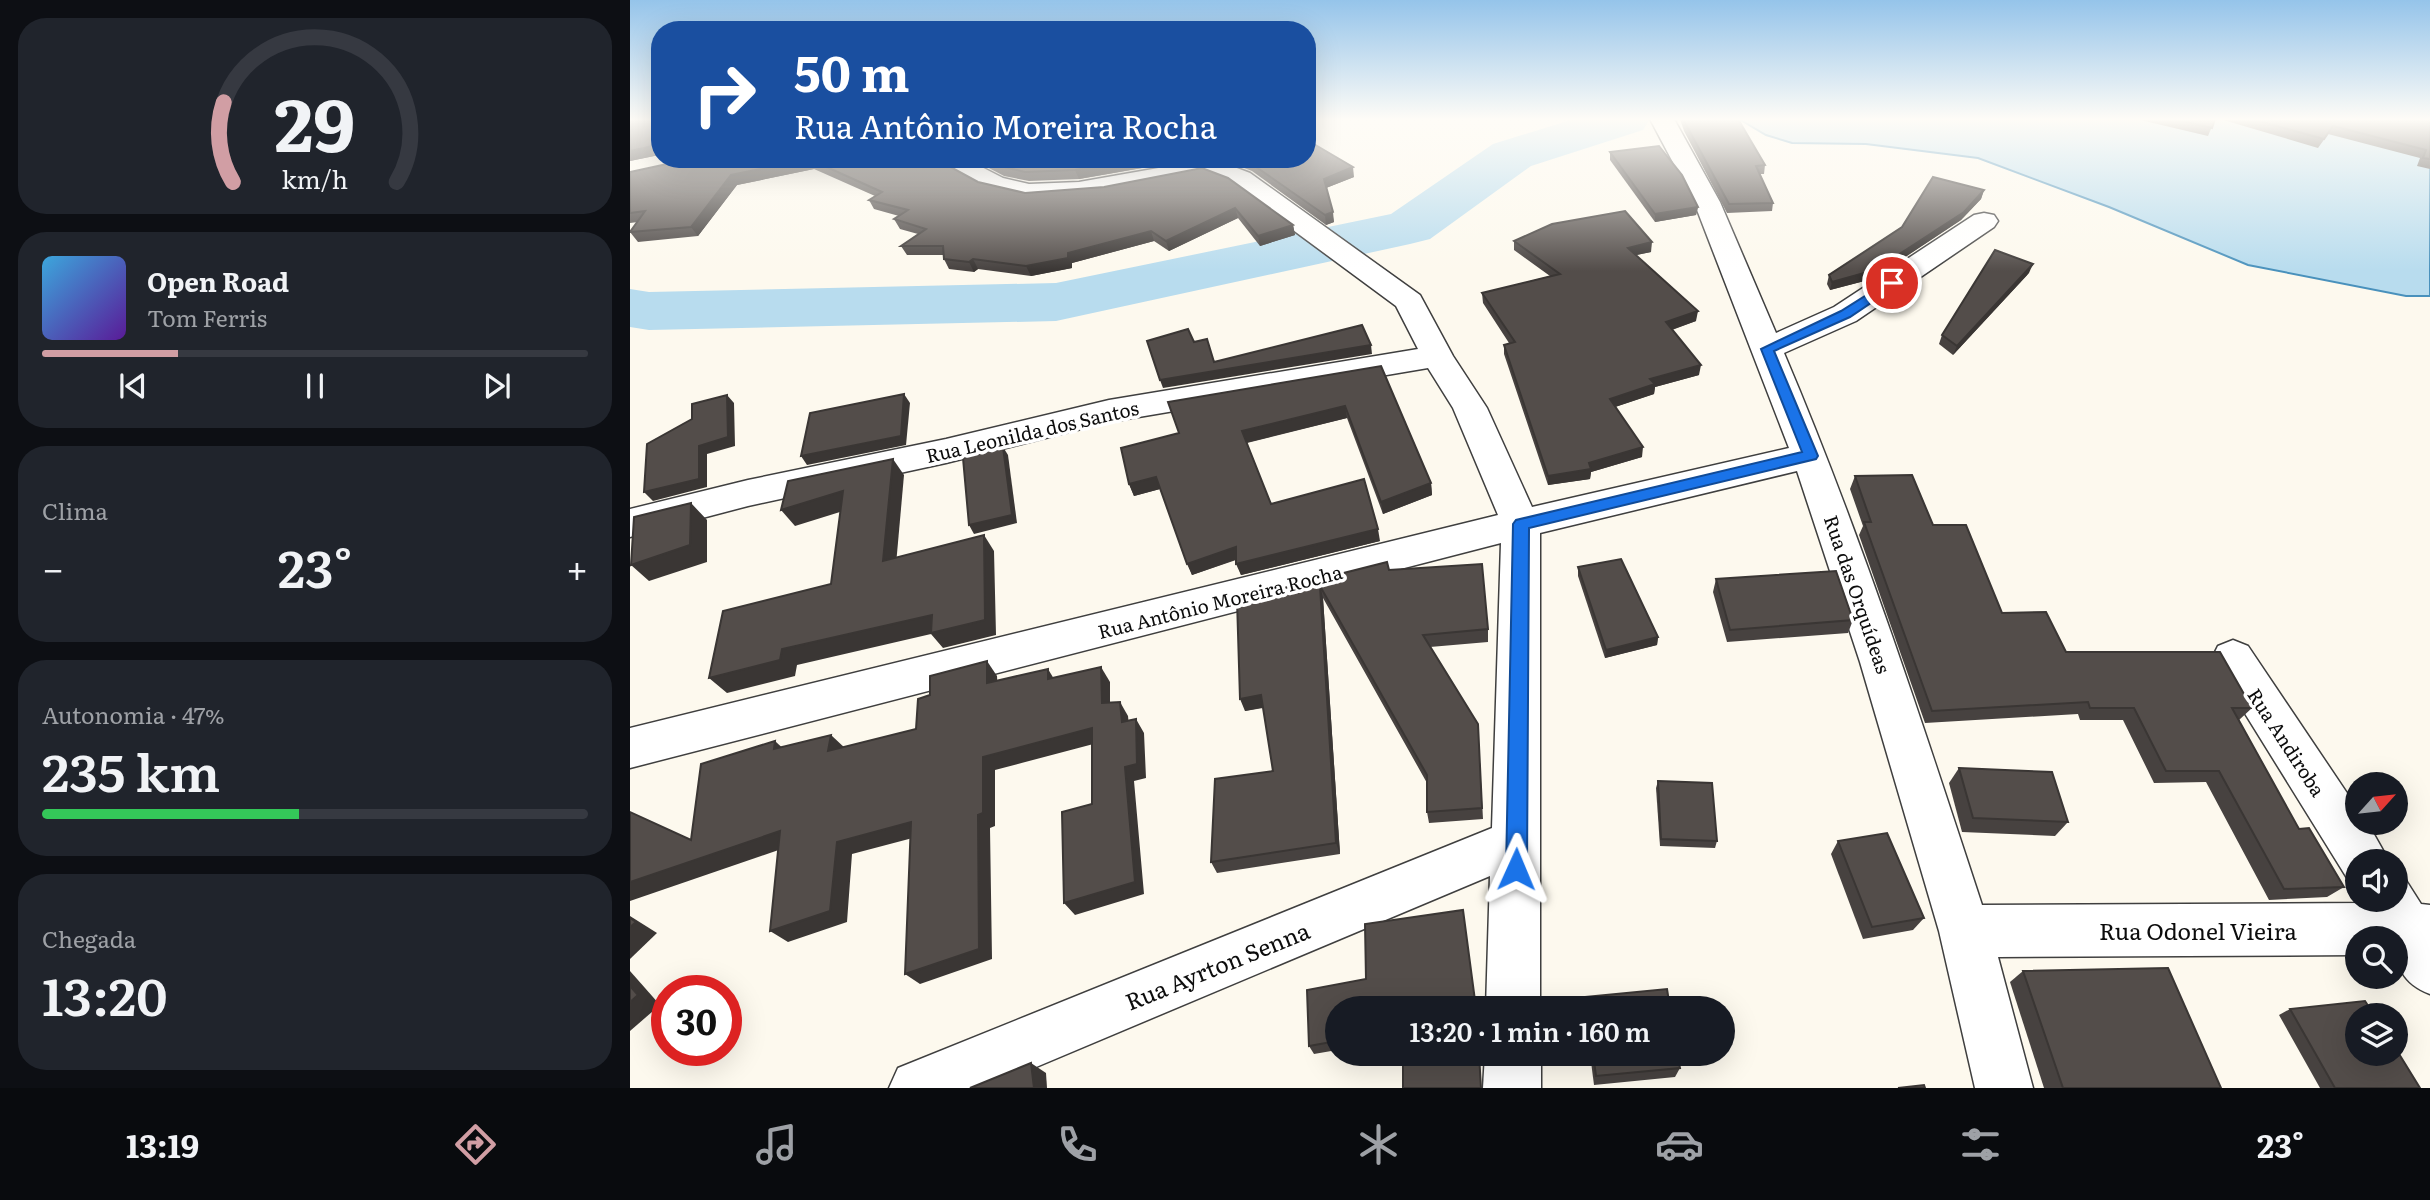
<!DOCTYPE html>
<html lang="pt">
<meta charset="utf-8">
<style>
:root{--surface:#171b24;--page:#20242c;--text:#f1f3f6;--muted:#9ea1a6;--line:#363941;--accent:#d19ea4}
body{margin:0;font-family:Literata,serif;background:var(--page);color:var(--text);height:100vh;display:flex;flex-direction:column;font-size:26px;white-space:nowrap}
*{box-sizing:border-box;margin:0}
p{font-size:23px;color:var(--muted)}
.icon{flex:none;width:38px;height:38px;fill:none;stroke:currentColor;stroke-width:2;stroke-linecap:round;stroke-linejoin:round}
.map{position:relative;flex:1;overflow:hidden}
.details{display:flex;flex-direction:column;gap:18px;padding:18px;background:#0d0f14;width:630px}
.details>*{flex:none}
.hud{position:absolute;left:21px;top:21px;width:665px;height:147px;border-radius:28px;box-shadow:0 7px 28px #0002;background:#1a4fa0;color:#fff;overflow:hidden}
.needle{width:46px;rotate:63deg}
.tools{position:absolute;left:1715px;top:772px;display:grid;gap:14px}
.tools a{display:grid;place-items:center;width:63px;height:63px;border-radius:50%;background:var(--surface);box-shadow:0 7px 28px #0002;font-size:35px}
.speed{position:absolute;left:21px;top:975px;display:flex;gap:14px;font-size:35px;font-weight:700;text-align:center}
.speed>*{display:grid;place-content:center;width:91px;height:91px;border-radius:50%;background:var(--surface);box-shadow:0 7px 28px #0002;line-height:1}
.speed .limit{border:10px solid #d22;background:#fff;color:#111}
.pin{position:absolute;display:grid;place-items:center;width:60px;height:60px;color:#fff;margin:-30px;border:4px solid #fff;border-radius:50%;box-shadow:0 2px 7px #0007}
.me{position:absolute;width:77px;margin:-38px;rotate:1deg;stroke-linejoin:round;filter:drop-shadow(0 0 5px #0008)}
.turn{display:flex;align-items:center;gap:24px;height:147px;padding:0 28px;font-size:32px}
.turn .icon{width:91px;height:91px;stroke-width:2.5}
.turn b{display:block;font-size:49px;line-height:60px}
.big{font-size:52px;font-weight:600;line-height:1.1}
.details .widget{flex:1;display:flex;flex-direction:column;justify-content:center;gap:10px;min-width:0;padding:0 24px;border-radius:28px;background:var(--page)}
.details .dial{align-items:center;gap:0}
.dial svg{height:182px;overflow:visible;fill:none;stroke:var(--line);stroke-width:7;stroke-linecap:round;text-anchor:middle}
.dial text{fill:var(--text);stroke:none}
.song{display:flex;align-items:center;gap:21px}
.cover{width:84px;height:84px;border-radius:10px;background:linear-gradient(135deg,hsl(200 70% 55%),hsl(270 70% 35%))}
.played{height:7px;border-radius:4px;background:linear-gradient(90deg,var(--accent) 25%,var(--line) 25%)}
.keys{display:flex;justify-content:space-around;direction:ltr}
.heat{display:flex;justify-content:space-between;align-items:center;font-size:38px;direction:ltr}
.charge{height:10px;border-radius:5px;background:linear-gradient(90deg,#34c759 47%,var(--line) 0)}
.trip{position:absolute;left:695px;top:996px;width:410px;height:70px;border-radius:35px;background:var(--surface);box-shadow:0 7px 28px #0002;font-weight:600;line-height:70px;text-align:center}
.menu{display:flex;height:112px;justify-content:space-around;align-items:center;background:#090b0e;color:var(--muted)}
.menu .icon{width:49px;height:49px}
.menu .on{color:var(--accent)}
.menu b{font-size:32px;color:var(--text)}
main{display:flex;flex:1;min-height:0}
.map>svg:first-child{display:block}
.water{fill:#b8dcee;stroke:#4991bc;stroke-width:2}
.lines{fill:none;stroke-linecap:round;stroke-linejoin:round}
.river{fill:#b8dcee;fill-rule:evenodd}
.minor-casing{stroke:#3f3f3f;stroke-width:3}
.minor{fill:#fff;fill-rule:evenodd}
.wall{fill:#474240}
.shaded-wall{fill:#3a3634}
.building{fill:#534d4a;stroke:#3a3634;stroke-width:2}
.route{fill:#1a73e8;stroke:#114b97;stroke-width:2}
.labels{text-anchor:middle;dominant-baseline:central;stroke-width:7;stroke-linejoin:round;paint-order:stroke}
.street-label{font-size:19px;fill:#0c0c0c;stroke:#fff}
.near-street-label{font-size:23px;fill:#0c0c0c;stroke:#fff}
</style>
<main>
<section class="details">
<div class="widget dial"><svg viewBox="0 0 100 80">
<path d="M14 69A42 42 0 1 1 86 69"/>
<path d="M14 69A42 42 0 0 1 10 34" stroke="#d19ea4"/>
<text x="50" y="56" font-size="32" font-weight="700">29</text>
<text x="50" y="72" font-size="11">km/h</text>
</svg></div>
<div class="widget">
<div class="song"><i class="cover"></i><div><b>Open Road</b><p>Tom Ferris</p></div></div>
<div class="played"></div>
<div class="keys"><svg class="icon" aria-label="previous" viewBox="0 0 24 24"><path d="M18 5L8 12l10 7zM5 5v14"/></svg><svg class="icon" aria-label="pause" viewBox="0 0 24 24"><path d="M8 5v14M16 5v14"/></svg><svg class="icon" aria-label="next" viewBox="0 0 24 24"><path d="M6 5l10 7-10 7zM19 5v14"/></svg></div>
</div>
<div class="widget"><p>Clima</p>
<div class="heat"><a>−</a><b class="big">23°</b><a>+</a></div>
</div>
<div class="widget"><p>Autonomia · 47%</p><b class="big">235 km</b><div class="charge"></div></div>
<div class="widget"><p>Chegada</p><b class="big">13:20</b></div>
</section>
<div class="map">
<svg width="1800" height="1088" viewBox="0 0 1800 1088">
<rect width="100%" height="100%" fill="#fdf9ee"/>
<path class="water" d="M1109 119H1778L1800 126V296H1776L1618 265 1479 207 1348 158 1236 144 1162 143 1136 135Z"/>
<g class="lines">
<path class="river" d="M944 119H1020L1013 130 901 166 800 239 780 244 426 321 19 330 0 327V289L19 292 426 283 761 214 863 144Z"/>
<defs>
<g id="minor">
<path d="M1020 119H1044L1090 202 1146 333 1204 307 1344 215 1354 213 1364 215 1368 221 1364 227 1226 321 1154 353C1231 534 1291 719 1352 905L1735 903 1734 900H1766V878L1777 882 1791 904 1800 905V994C1772 983 1766 967 1766 938H1727V955L1368 957 1403 1088H1345L1309 931 1230 662 1167 471 910 533V1008H856L860 876 356 1088H259L268 1068 862 828 871 543 0 768V728L868 515 823 408 798 368 479 422 316 463 118 506 0 537V509L118 480 316 439 479 400 788 349 766 306 602 185 575 175 477 194 399 200 354 189 308 164 304 159H336L373 178 399 184 449 182 557 163 554 159H583L620 173 790 295 823 356 857 408 902 507 1159 448 1064 202Z"/>
<path d="M1603 640 1618 646 1727 808V822H1737L1759 861H1727V882L1717 878 1588 670 1582 658 1588 646Z"/>
<path d="M855 1054H911V1088H853Z"/>
</g>
</defs>
<use href="#minor" class="minor-casing"/>
<use href="#minor" class="minor"/>
</g>
<g class="wall">
<path d="M30 119 29 155 0 161Z"/>
<path d="M1050 119H1108L1135 165 1134 174H1130L1143 203 1142 211 1097 213 1054 131Z"/>
<path d="M1506 119H1585L1578 136Z"/>
<path d="M1590 119H1800V169L1787 166 1790 158 1698 134 1688 148Z"/>
<path d="M980 152 1068 207 1066 215 1025 222 980 160Z"/>
<path d="M60 159H306L348 182 395 193 474 187 572 168 663 225 665 235 630 246 608 218 539 251 524 241 442 263V268L401 276 348 269 344 272 319 269 314 259V255H277L271 246 288 234 270 229 264 219 269 216 244 209 239 200 245 196 184 169 107 185 68 236 8 242 0 232 8 222 0 223V172Z"/>
<path d="M342 159H553L552 161 449 179 399 181 374 176Z"/>
<path d="M591 159H677L724 177 696 188 704 222 696 225 622 171Z"/>
<path d="M1354 190 1351 199 1331 220 1242 279 1200 290 1197 284 1199 275Z"/>
<path d="M884 241 1021 252 1006 255 1066 321 1042 330 1069 375 1025 387 1024 394 985 407 1012 457 961 472 960 479 918 485 874 354V345L879 343 853 303 852 293 920 276 884 250Z"/>
<path d="M1399 273 1323 355 1309 344 1312 335Z"/>
<path d="M751 366 801 483 802 495 753 514 717 418 617 443 641 504 750 541 611 575 606 560 562 575 530 489 504 496 499 484 549 433Z"/>
<path d="M1225 476 1303 525 1372 613 1436 652 1622 708 1609 720 1669 829 1714 887 1697 897 1639 900 1576 782 1524 783 1493 720H1450L1448 714 1295 723 1229 535 1233 526 1220 489Z"/>
<path d="M948 567 1028 637 1027 645 975 658 948 576Z"/>
<path d="M759 570 858 629V642L800 647 848 724 853 819 799 823 797 812V783L693 598 710 854 587 873 581 862 643 771 633 708 615 711 607 600Z"/>
<path d="M1086 579 1223 620 1218 633 1097 642 1083 592Z"/>
<path d="M1329 768 1438 822 1425 836 1332 832 1319 783Z"/>
<path d="M1028 781 1087 841 1085 848 1030 846 1026 788Z"/>
<path d="M1208 841 1294 918 1283 930 1233 939 1201 854Z"/>
<path d="M833 910 846 1008H707V1050L684 1054 679 1046 677 990 736 979 735 924Z"/>
<path d="M1393 971 1591 1088H1414L1380 982Z"/>
<path d="M1660 1009 1790 1088H1690L1649 1015Z"/>
<path d="M960 1054H1047L1050 1068 1045 1077 964 1085Z"/>
</g>
<g class="shaded-wall">
<path d="M23 146 29 155 0 161V151Z"/>
<path d="M179 159 184 169 107 185 68 236 61 227 101 175Z"/>
<path d="M507 159H553L552 161 449 179 445 170Z"/>
<path d="M723 167 724 177 696 188 694 179Z"/>
<path d="M1354 190 1351 199 1331 220 1242 279 1200 290 1202 282Z"/>
<path d="M1068 207 1066 215 1025 222V214Z"/>
<path d="M605 208 608 218 539 251 536 241Z"/>
<path d="M703 212 704 222 696 225 695 215Z"/>
<path d="M663 225 665 235 630 246 628 236Z"/>
<path d="M521 231 524 241 442 263V268L401 276 396 266 438 253Z"/>
<path d="M1022 242 1021 252 997 257 998 248Z"/>
<path d="M343 259 348 269 344 272 339 262Z"/>
<path d="M1403 264 1399 273 1323 355 1327 346Z"/>
<path d="M1068 311 1066 321 1035 332 1036 322Z"/>
<path d="M741 345 742 354 533 388 530 380Z"/>
<path d="M1071 365 1069 375 1025 387 1024 394 979 409 980 399 1020 379Z"/>
<path d="M274 394 280 403 276 445 177 465 171 456Z"/>
<path d="M97 395 104 403 105 446 77 454V487L23 501 14 492 69 446Z"/>
<path d="M715 406 717 418 615 443 612 431Z"/>
<path d="M373 447 378 455 387 523 344 534 339 525Z"/>
<path d="M1013 447 1012 457 961 472 960 479 918 485V476Z"/>
<path d="M263 459 274 475 265 576 253 561Z"/>
<path d="M526 477 530 489 504 496 499 484Z"/>
<path d="M801 483 802 495 753 514 751 502Z"/>
<path d="M213 491 226 507 165 526 151 510Z"/>
<path d="M61 503 77 520V562L19 581 1 565Z"/>
<path d="M748 529 750 541 611 575 606 564Z"/>
<path d="M354 535 364 551 366 635 313 648 301 634 167 665 165 676 97 693 79 678 152 649Z"/>
<path d="M606 547 610 558 562 575 557 564Z"/>
<path d="M690 586 693 598 710 854 706 843Z"/>
<path d="M1028 637 1027 645 975 658 976 650Z"/>
<path d="M357 661 367 676 368 697 357 683Z"/>
<path d="M471 667 480 682V717L472 703Z"/>
<path d="M418 669 427 684 418 679Z"/>
<path d="M631 695 635 707 615 711 610 699Z"/>
<path d="M490 702 498 716 500 736 492 722Z"/>
<path d="M506 719 514 733 516 778 504 781 514 894 445 915 434 903 495 767Z"/>
<path d="M462 728 471 742 365 770V826L360 828 362 959 290 984 275 974 348 815 353 757Z"/>
<path d="M201 735 216 749 198 751Z"/>
<path d="M145 741 160 755 144 749Z"/>
<path d="M281 822 294 835 222 854 217 922 158 942 140 931 207 842Z"/>
<path d="M150 831 166 844 0 901V882Z"/>
<path d="M0 916 27 933 0 959Z"/>
<path d="M0 971 30 1005 0 1031Z"/>
<path d="M401 1063 416 1073 417 1088H404Z"/>
</g>
<g class="building">
<path d="M0 119H30V146H23L0 151Z"/>
<path d="M1053 119H1108L1135 165 1126 166 1143 203 1099 204Z"/>
<path d="M1544 119H1585L1582 128Z"/>
<path d="M1621 119H1800V159L1793 158 1796 150 1703 126 1694 139Z"/>
<path d="M677 140 723 167 694 179 703 212 695 215 619 162 613 159H677Z"/>
<path d="M1029 146 1052 175 1068 207 1025 214 980 152Z"/>
<path d="M60 159H306L348 182 395 193 474 187 572 168 598 178 663 225 628 236 605 208 536 241 521 231 438 253V258L396 266 343 259 339 262 314 259 313 246H271L296 229 264 219 278 210 239 200 252 192 179 159 101 175 61 227 0 232 15 211 0 213V172Z"/>
<path d="M356 159H507L445 170 395 172 370 166Z"/>
<path d="M1303 177 1354 190 1334 212 1245 270 1202 282 1199 275 1272 227Z"/>
<path d="M995 211 1022 242 998 248 1068 311 1036 322 1071 365 1020 379 1025 384 980 399 1013 447 959 463 961 469 918 476 874 345 885 342 852 293 930 274 884 241 922 224Z"/>
<path d="M1365 250 1403 264 1327 346 1312 335Z"/>
<path d="M732 325 741 345 530 380 517 341 558 329 564 342 577 339 584 362Z"/>
<path d="M751 366 801 483 751 502 715 406 612 431 641 504 734 479 748 529 606 564V547L557 564 526 477 499 484 491 448 549 433 538 402Z"/>
<path d="M274 394 271 436 171 456 180 413Z"/>
<path d="M97 395 98 437 69 446V479L14 492 17 444 62 419V404Z"/>
<path d="M373 447 382 515 339 525 333 458Z"/>
<path d="M263 459 253 561 354 535 355 620 301 633 302 615 152 649 150 660 79 678 93 611 201 584 213 491 151 510 158 481Z"/>
<path d="M1282 475 1303 525H1336L1372 613 1416 612 1436 652H1590L1622 708H1602L1669 829 1679 828 1714 887 1654 889 1589 771H1536L1504 708H1460L1458 702 1302 711 1234 522H1241L1225 476Z"/>
<path d="M61 503 60 545 1 565 4 517Z"/>
<path d="M991 559 1028 637 976 650 948 567Z"/>
<path d="M757 562 759 570 852 564 858 629 793 635 848 724 852 808 797 812V775L690 586 706 843 581 862 585 779 643 771 631 695 610 699 607 600Z"/>
<path d="M1206 571 1223 620 1100 630 1086 579Z"/>
<path d="M357 661V683L418 669V679L471 667 472 703 490 702 492 722 506 719 507 764 495 767 505 882 434 903 432 812 462 804V728L353 757V813L348 815 349 949 275 974 281 822 207 842 200 911 140 931 150 831 0 882V812L61 840 71 764 145 741 144 749 201 735 198 751 286 729 288 699 300 695V676Z"/>
<path d="M1329 768 1422 772 1438 822 1343 818Z"/>
<path d="M1028 781 1082 783 1087 841 1031 839Z"/>
<path d="M1257 833 1294 918 1242 927 1208 841Z"/>
<path d="M833 910 846 1008H707V1041L679 1046 677 990 736 979 735 924Z"/>
<path d="M0 918 6 922 0 927Z"/>
<path d="M1538 968 1591 1088H1433L1393 971Z"/>
<path d="M0 986 8 995 0 1002Z"/>
<path d="M1037 989 1040 1008H957L956 997Z"/>
<path d="M1735 1001 1744 1015H1727V1054H1766V1049L1790 1088H1705L1660 1009Z"/>
<path d="M773 1054H849L851 1088H773Z"/>
<path d="M963 1054H1047L1050 1068 966 1076Z"/>
<path d="M401 1063 404 1088H340Z"/>
<path d="M1294 1085 1295 1088H1268Z"/>
</g>
<linearGradient id="sky" x2="0" y2="1"><stop stop-color="#95c4ea"/><stop offset="0.44" stop-color="#fefcf7"/><stop offset="1" stop-color="#fefcf7" stop-opacity="0"/></linearGradient>
<rect width="1800" height="271" fill="url(#sky)"/>
<path class="route" d="M1262 279 1268 283 1266 286 1220 317 1144 351 1188 456 1186 459 899 528 897 869 894 876 886 879 879 876 876 869 883 524 886 520 1172 452 1131 349 1211 311Z"/>
<g class="labels">
<g class="street-label">
<text transform="translate(402 431) rotate(-13)">Rua Leonilda dos Santos</text>
<text transform="translate(1228 594) rotate(71)">Rua das Orquídeas</text>
<text transform="translate(590 601) rotate(-14)">Rua Antônio Moreira Rocha</text>
<text transform="translate(1657 742) rotate(57)">Rua Andiroba</text>
</g>
<g class="near-street-label">
<text x="1568" y="930">Rua Odonel Vieira</text>
<text transform="translate(587 965) rotate(-22)">Rua Ayrton Senna</text>
</g>
</g>
</svg>
<div class="tools">
<a><svg class="needle" viewBox="-14 -14 28 28"><path d="M0-13l5 13h-10z" fill="#e53935"/><path d="M0 13l5-13h-10z" fill="#9ea1a6"/></svg></a>
<a><svg class="icon" aria-label="sound" viewBox="0 0 24 24"><path d="M4 9h4l5-4v14l-5-4H4zM17 9q2 3 0 6"/></svg></a>
<a><svg class="icon" aria-label="search" viewBox="0 0 24 24"><circle cx="10" cy="10" r="6"/><path d="M15 15l6 6"/></svg></a>
<a><svg class="icon" aria-label="layers" viewBox="0 0 24 24"><path d="M12 4l9 5-9 5-9-5zM3 14l9 5 9-5"/></svg></a>
</div>
<div class="speed"><div class="limit">30</div></div>
<div class="pin" style="left:1262px;top:283px;background:#d93025"><svg class="icon" aria-label="arrive" viewBox="0 0 24 24"><path d="M6 21V4h12l-3 4 3 4H6"/></svg></div>
<svg class="me" style="left:886px;top:869px" viewBox="-20 -20 40 40"><path d="M0-17L14 15 0 8-14 15z" fill="#1a73e8" stroke="#fff" stroke-width="4"/></svg>
<div class="trip">13:20 · 1 min · 160 m</div>
<div class="hud">
<div class="turn"><svg class="icon" aria-label="right" viewBox="0 0 24 24"><path d="M7 20v-9h11M14 6l5 5-5 5"/></svg><div><b>50 m</b>Rua Antônio Moreira Rocha</div></div>
</div>
</div>
</main>
<nav class="menu">
<b>13:19</b>
<svg class="icon on" aria-label="directions" viewBox="0 0 24 24"><path d="M12 3l9 9-9 9-9-9zM9 14v-3h6M13 9l2 2-2 2"/></svg>
<svg class="icon" aria-label="music" viewBox="0 0 24 24"><path d="M9 18V5l10-2v13"/><circle cx="6" cy="18" r="3"/><circle cx="16" cy="16" r="3"/></svg>
<svg class="icon" aria-label="phone" viewBox="0 0 24 24"><path d="M5 4h4l2 5-3 2q2 4 5 5l2-3 5 2v4C11 20 4 13 5 4z"/></svg>
<svg class="icon" aria-label="climate" viewBox="0 0 24 24"><path d="M12 3v18M4 7l16 10M4 17L20 7"/></svg>
<svg class="icon" aria-label="car" viewBox="0 0 24 24"><path d="M5 17H2v-5l4-1 3-4h7l3 4 3 1v5h-3M9 17h6M6 11h13"/><circle cx="7" cy="17" r="2"/><circle cx="17" cy="17" r="2"/></svg>
<svg class="icon" aria-label="filters" viewBox="0 0 24 24"><path d="M4 7h16M4 17h16"/><circle cx="9" cy="7" r="2"/><circle cx="15" cy="17" r="2"/></svg>
<b>23°</b>
</nav>
